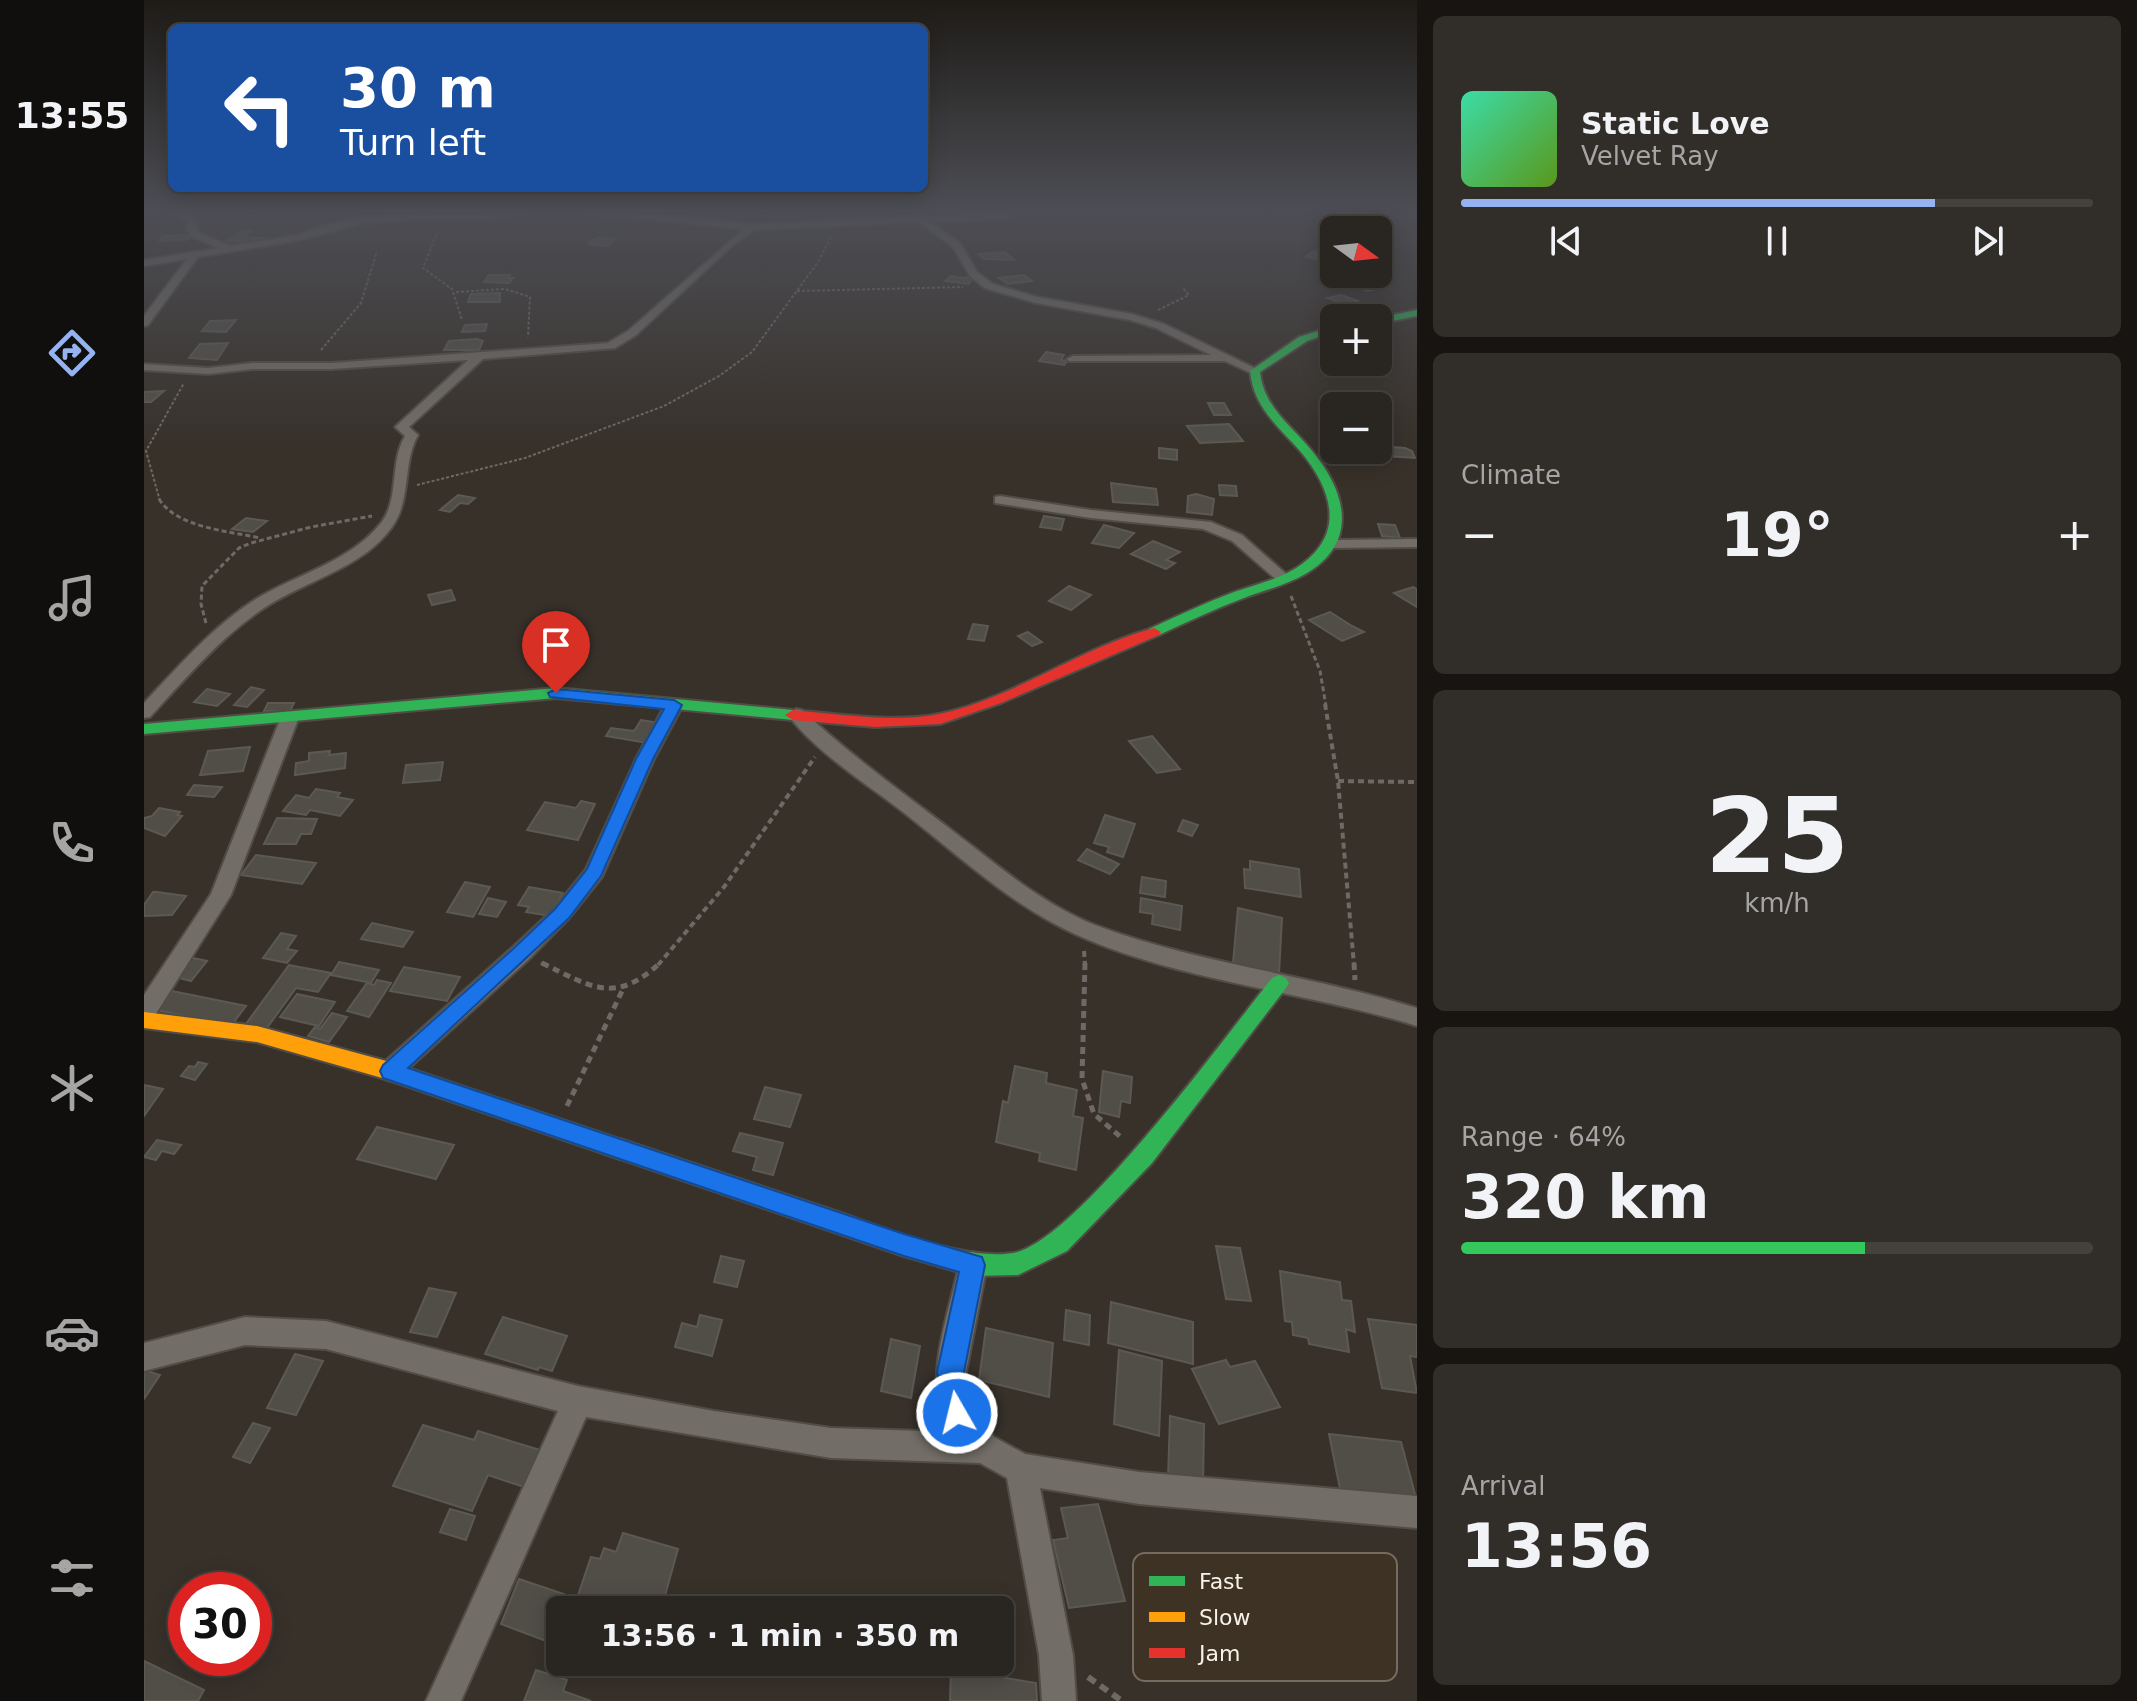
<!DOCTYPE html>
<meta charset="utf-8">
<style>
:root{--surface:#292520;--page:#312d29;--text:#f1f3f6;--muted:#a5a5a5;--line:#45423e;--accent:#95b2f1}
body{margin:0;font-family:"DejaVu Sans",sans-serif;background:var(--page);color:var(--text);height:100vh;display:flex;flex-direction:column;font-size:30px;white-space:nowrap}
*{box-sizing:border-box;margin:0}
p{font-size:26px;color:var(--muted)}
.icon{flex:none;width:44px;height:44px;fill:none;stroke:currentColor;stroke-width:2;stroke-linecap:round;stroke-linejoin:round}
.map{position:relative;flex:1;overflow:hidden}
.panel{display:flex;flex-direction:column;gap:16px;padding:16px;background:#171412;width:720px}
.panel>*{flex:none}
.guide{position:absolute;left:24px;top:24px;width:760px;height:168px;border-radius:12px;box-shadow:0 4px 20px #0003,0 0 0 2px var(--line);background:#1a4fa0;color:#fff;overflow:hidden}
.needle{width:52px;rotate:105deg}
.tools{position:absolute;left:1176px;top:216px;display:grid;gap:16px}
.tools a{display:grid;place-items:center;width:72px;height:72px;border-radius:12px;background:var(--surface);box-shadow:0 4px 20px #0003,0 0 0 2px var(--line);font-size:40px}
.speed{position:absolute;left:24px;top:1572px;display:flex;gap:16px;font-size:40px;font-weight:700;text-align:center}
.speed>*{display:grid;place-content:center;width:104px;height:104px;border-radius:50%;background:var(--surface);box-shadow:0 4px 20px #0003,0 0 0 2px var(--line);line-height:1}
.speed .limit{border:12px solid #d22;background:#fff;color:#111}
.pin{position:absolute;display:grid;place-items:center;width:68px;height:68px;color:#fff;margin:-82px -34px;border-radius:50% 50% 50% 0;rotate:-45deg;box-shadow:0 0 8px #0007}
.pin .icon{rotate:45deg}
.me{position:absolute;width:88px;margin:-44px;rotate:352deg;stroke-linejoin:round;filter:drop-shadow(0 0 6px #0008)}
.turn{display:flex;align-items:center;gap:28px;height:168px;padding:0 40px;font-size:36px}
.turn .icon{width:104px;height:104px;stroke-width:2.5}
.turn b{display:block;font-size:56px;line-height:68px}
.big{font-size:60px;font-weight:700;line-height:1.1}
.panel .widget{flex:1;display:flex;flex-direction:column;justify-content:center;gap:12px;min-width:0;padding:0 28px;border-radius:12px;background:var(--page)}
.panel .dial{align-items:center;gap:0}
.dial b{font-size:104px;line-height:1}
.song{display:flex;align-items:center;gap:24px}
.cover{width:96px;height:96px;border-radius:12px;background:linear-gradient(135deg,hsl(160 70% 55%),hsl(90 70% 35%))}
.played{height:8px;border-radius:4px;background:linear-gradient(90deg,var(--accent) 75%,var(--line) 75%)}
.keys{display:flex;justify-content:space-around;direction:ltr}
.heat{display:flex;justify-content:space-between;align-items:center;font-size:44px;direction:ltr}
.charge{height:12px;border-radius:6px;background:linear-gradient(90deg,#34c759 64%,var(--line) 0)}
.trip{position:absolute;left:402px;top:1596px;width:468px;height:80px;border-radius:12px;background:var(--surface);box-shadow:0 4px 20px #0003,0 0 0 2px var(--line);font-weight:700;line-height:80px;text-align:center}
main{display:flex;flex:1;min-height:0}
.dock{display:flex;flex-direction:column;width:144px;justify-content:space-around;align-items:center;background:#100f0d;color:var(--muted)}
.dock .icon{width:56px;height:56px}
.dock .current{color:var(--accent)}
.dock b{font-size:36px;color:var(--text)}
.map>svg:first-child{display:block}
.building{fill:#514e48;stroke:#5c5953;stroke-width:2}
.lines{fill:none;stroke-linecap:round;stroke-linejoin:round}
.street-casing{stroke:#514d46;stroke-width:4}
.fast-casing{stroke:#514d46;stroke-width:4}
.slow-casing{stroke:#514d46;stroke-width:4}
.jam-casing{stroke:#514d46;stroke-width:4}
.path-far4{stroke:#6e6964;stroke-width:2;stroke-dasharray:3 2;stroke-linecap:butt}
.path-far3{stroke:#6e6964;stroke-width:3;stroke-dasharray:5 3;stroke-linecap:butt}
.path-far2{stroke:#6e6964;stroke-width:4;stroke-dasharray:6 4;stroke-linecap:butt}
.path-far1{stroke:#6e6964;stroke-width:5;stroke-dasharray:7 5;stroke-linecap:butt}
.path{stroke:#6e6964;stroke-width:6;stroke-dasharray:9 6;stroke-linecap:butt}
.street{fill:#726d66;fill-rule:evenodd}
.fast{fill:#30b455;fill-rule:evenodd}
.slow{fill:#ff9f0a;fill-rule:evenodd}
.jam{fill:#e5322d;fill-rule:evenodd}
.route{fill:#1a73e8;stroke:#114b97;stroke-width:2}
.key{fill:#3d3224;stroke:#756b5f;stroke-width:2}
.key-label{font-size:22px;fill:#f7f1e8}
</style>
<main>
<nav class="dock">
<b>13:55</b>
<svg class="icon current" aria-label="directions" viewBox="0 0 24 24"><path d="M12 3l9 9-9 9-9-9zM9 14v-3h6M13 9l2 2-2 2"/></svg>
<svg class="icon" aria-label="music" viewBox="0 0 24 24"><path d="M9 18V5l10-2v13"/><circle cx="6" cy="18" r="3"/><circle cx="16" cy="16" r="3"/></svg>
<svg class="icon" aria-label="phone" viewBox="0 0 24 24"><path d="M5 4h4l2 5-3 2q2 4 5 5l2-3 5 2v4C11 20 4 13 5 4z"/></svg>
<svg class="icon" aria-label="climate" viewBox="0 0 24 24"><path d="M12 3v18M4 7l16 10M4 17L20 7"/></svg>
<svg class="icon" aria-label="car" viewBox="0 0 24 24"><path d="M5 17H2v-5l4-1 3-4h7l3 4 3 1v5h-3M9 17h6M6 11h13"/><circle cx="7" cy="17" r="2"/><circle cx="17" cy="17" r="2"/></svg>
<svg class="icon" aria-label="filters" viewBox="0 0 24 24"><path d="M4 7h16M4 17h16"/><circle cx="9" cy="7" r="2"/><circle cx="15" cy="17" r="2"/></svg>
</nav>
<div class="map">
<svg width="1273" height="1701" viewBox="0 0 1273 1701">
<rect width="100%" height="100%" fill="#37312a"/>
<g class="building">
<path d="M97 231H107L99 237 118 238 112 242 83 241Z"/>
<path d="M47 235 43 240 15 241 19 236Z"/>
<path d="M453 238 471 239 464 246 445 244 447 242H444Z"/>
<path d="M1169 251 1190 255V262L1162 257Z"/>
<path d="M861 252 870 260 840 259 834 254Z"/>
<path d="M345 275H366L364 278H369L365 283 340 282Z"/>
<path d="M880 275 888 281 863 284 855 278Z"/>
<path d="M807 276 819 278 828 277 825 284 801 281Z"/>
<path d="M1224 282 1240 287 1224 291 1208 286Z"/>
<path d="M356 293V302H324L327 294Z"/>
<path d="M1197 295 1214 301 1200 305 1184 298Z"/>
<path d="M92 320 82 332 58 331 66 321Z"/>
<path d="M343 324 341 331 318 332 321 325Z"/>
<path d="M333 339 339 341 335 350H300L305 341Z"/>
<path d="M84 343 73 360 45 358 56 344Z"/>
<path d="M902 352 920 355 917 360 923 361 920 365 895 361Z"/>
<path d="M20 391 7 402H0V392Z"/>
<path d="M1064 403H1080L1087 415H1070Z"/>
<path d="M1085 424 1099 441 1056 443 1043 426Z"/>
<path d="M1237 446 1261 448 1268 451 1271 458 1241 456Z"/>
<path d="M1015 448 1033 450V460L1015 458Z"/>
<path d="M967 483 1012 489 1014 505 969 502Z"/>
<path d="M1075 485 1092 486 1093 496 1076 495Z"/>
<path d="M1052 494 1070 499 1068 515 1043 512 1044 496Z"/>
<path d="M314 495 331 498 324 504 316 503 306 512 296 510Z"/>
<path d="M900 516 920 519 917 530 896 527Z"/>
<path d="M102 518 123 521 109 532 88 529Z"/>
<path d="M1234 524 1251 525 1256 538 1238 536Z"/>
<path d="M960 525 990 533 975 548 948 543Z"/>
<path d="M1009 541 1036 552 1022 560 1031 563 1022 569 987 554Z"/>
<path d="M925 586 947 595 927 610 905 601Z"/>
<path d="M1269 587 1273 589V607L1250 593Z"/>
<path d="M307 590 311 600 288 605 284 595Z"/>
<path d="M1186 612 1208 626 1220 632 1198 641 1165 620Z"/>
<path d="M829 624 844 626 840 641 824 639Z"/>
<path d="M884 632 898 642 888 646 874 636Z"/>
<path d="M107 687 120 690 103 707 90 705Z"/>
<path d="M63 689 86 694 73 706 50 702Z"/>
<path d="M124 703H150L146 711H120Z"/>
<path d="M497 720 515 723 503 743 462 736 467 728 490 731Z"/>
<path d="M1008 736 1036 769 1013 773 985 741Z"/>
<path d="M106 747 99 771 56 775 64 751Z"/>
<path d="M186 751 185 755 202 753 201 768 151 775 152 763 165 761V753Z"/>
<path d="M299 762 296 780 259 783 262 765Z"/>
<path d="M50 785 78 787 70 797 43 795Z"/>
<path d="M172 789 196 793 193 797 209 800 196 816 166 810 162 815 139 811 152 795 165 798Z"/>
<path d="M437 801 451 804 434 840 383 830 401 802 432 808Z"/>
<path d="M15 808 36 812 33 815 38 816 21 836 0 828V818L8 816Z"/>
<path d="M961 815 991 824 979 857 963 852 965 847 950 843Z"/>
<path d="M133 818 173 819 167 834H157L152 844H120Z"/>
<path d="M1039 820 1054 825 1048 836 1034 831Z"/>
<path d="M943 849 975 864 966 874 934 860Z"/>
<path d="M112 855 172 863 158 884 97 875Z"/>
<path d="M1106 861 1155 869 1157 897 1101 888 1100 869 1106 870Z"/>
<path d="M998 877 1022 881 1021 897 996 893Z"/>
<path d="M321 882 346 887 329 917 303 912Z"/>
<path d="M385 887 419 893 406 916 382 912 385 907 374 905Z"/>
<path d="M9 892H13L42 896 28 915 0 916V905Z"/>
<path d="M344 898 362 902 353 917 335 914Z"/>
<path d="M997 898 1038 906 1036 930 1008 924 1009 914 996 912Z"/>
<path d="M1094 908 1138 918 1135 973 1089 963Z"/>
<path d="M228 923 269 932 259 947 217 939Z"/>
<path d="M137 933 152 936 143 949 153 951 143 963 119 958Z"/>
<path d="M44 957 63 961 47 981 28 976Z"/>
<path d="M195 962 235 970 227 983 187 975Z"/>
<path d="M145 965 187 973 174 992 152 988 120 1032 99 1028Z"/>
<path d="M260 967 316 977 303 1001 246 991Z"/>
<path d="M233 980 247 983 225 1017 203 1011 223 983 230 985Z"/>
<path d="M28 991 102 1006 87 1026 13 1010Z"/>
<path d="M153 994 191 1002 175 1026 136 1017Z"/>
<path d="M188 1013 203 1017 185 1042 164 1036 171 1027 176 1029Z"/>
<path d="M54 1062 63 1064 51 1080 37 1076 45 1066 51 1067Z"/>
<path d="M871 1066 903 1073 902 1083 933 1090 929 1116 939 1118 932 1170 895 1161 896 1153 852 1142 859 1101 864 1103Z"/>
<path d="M959 1071 988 1077 986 1103 977 1101 975 1117 955 1112Z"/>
<path d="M0 1085 19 1089 0 1116Z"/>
<path d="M621 1087 657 1095 646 1127 610 1119Z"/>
<path d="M233 1127 310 1145 292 1179 213 1159Z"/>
<path d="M596 1133 639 1143 629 1175 609 1170 613 1157 589 1151Z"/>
<path d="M13 1140 37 1145 30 1154 18 1151 12 1160 0 1157Z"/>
<path d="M1072 1246 1096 1248 1107 1301 1082 1299Z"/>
<path d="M577 1256 600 1261 593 1287 570 1282Z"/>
<path d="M1136 1271 1196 1282 1198 1300 1207 1301 1211 1332 1202 1329 1205 1352 1165 1344 1164 1338 1149 1335 1148 1322 1141 1321Z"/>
<path d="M285 1288 312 1293 293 1337 266 1332Z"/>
<path d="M967 1302 1049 1322V1364L964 1343Z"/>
<path d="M922 1310 946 1315 945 1345 920 1340Z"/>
<path d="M556 1315 578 1320 568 1356 531 1347 538 1323 553 1327Z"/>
<path d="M359 1317 423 1336 408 1371 395 1367 394 1370 341 1354Z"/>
<path d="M1224 1319 1273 1325V1357L1266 1356 1273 1393 1238 1388Z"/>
<path d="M842 1328 909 1343 905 1397 835 1380Z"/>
<path d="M747 1339 776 1346 767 1398 737 1391Z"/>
<path d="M975 1350 1018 1361 1015 1436 970 1424Z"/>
<path d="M151 1354 179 1361 152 1415 123 1408Z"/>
<path d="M1082 1360 1086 1367 1111 1361 1136 1407 1075 1424 1048 1369Z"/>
<path d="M0 1370 16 1375 0 1399Z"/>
<path d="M1026 1416 1060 1424 1059 1488 1024 1479Z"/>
<path d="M109 1423 126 1428 106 1463 89 1457Z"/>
<path d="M279 1425 330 1440 334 1431 399 1451 383 1488 344 1475 328 1511 249 1486Z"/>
<path d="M1185 1434 1257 1442 1272 1498 1196 1489Z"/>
<path d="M954 1504 981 1601 925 1608 909 1540 924 1538 917 1508Z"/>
<path d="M306 1509 331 1516 322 1540 296 1532Z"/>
<path d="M479 1533 534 1549 517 1610H429L447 1557 456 1559 460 1548 472 1552Z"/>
<path d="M375 1579 420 1594 402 1641 357 1624Z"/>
<path d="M0 1661 60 1690 54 1701H0Z"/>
<path d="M807 1669 892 1683 893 1701H806Z"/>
<path d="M392 1670 423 1680 419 1691 447 1701H380Z"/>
</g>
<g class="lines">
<defs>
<g id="street">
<path d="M24 208C37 207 45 211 53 222L52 228 55 233 87 246 154 235 181 225 220 217 275 213 334 214 379 208H442L608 224 860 213 858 208H866L871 214 860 219 786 222 816 243 833 272 849 284 893 297 988 314 1020 324 1117 371 1107 373 1081 361H925L923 359 929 356 1067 355 1012 328 986 320 892 303 841 288 826 276 809 247 775 222 610 230 589 245 492 335 471 348 339 359 265 427 274 435C258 464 268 499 248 527 218 569 162 580 120 608 77 637 42 678 6 717L0 718V703C35 666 69 626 112 599 153 574 206 562 237 523 256 498 245 463 261 436L251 427 324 360 188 369H109L64 374 0 370V364L64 368 109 363H188L464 343 484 331 600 229 421 211 387 212 334 220 275 219 220 223 156 240 54 257 4 325 0 326V316L43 259 0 266V260L75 248 48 237 42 228 44 222Z"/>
<path d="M856 496 947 510 1067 522 1098 535 1148 579 1145 582H1135L1088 541 1059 529 947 518 851 503V497Z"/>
<path d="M1273 539V547L1186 548 1179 544 1186 540Z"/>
<path d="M530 700 539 705 510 759 458 877 425 918 384 960 254 1078 246 1081 238 1078 234 1071 238 1064 368 948 411 908 442 869 492 759 521 705Z"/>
<path d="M652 709 658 710C704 753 755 790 805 828 850 862 897 904 951 925 1055 964 1167 975 1273 1008V1026C1164 992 1035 981 933 935 868 906 814 855 759 812 720 782 673 753 643 714Z"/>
<path d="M146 712 155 717 87 895 8 1020 0 1023V995L67 894 137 717Z"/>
<path d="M829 1252 839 1256 843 1265 822 1372 827 1407 850 1437 881 1454 995 1472 1273 1496V1528L995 1504 896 1488 929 1655 932 1701H898L895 1655 863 1478 836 1463 687 1458 442 1417 317 1701H282L414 1411 182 1349 101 1345 0 1371V1343L101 1317 182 1321 434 1386 570 1411 687 1428 808 1432C775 1386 805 1315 815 1265L819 1256Z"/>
</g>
<g id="fast">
<path d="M1273 310V316L1234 324V318Z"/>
<path d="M1190 326V332L1163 341 1116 372C1120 408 1148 426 1169 452 1202 492 1215 542 1163 573 1143 585 1121 590 1100 598 1071 609 1043 622 1015 635H1005V629C1033 616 1061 603 1090 592 1112 584 1138 579 1158 564 1202 532 1187 488 1157 452 1135 427 1109 407 1106 371L1155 337Z"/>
<path d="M412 688 649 710 657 715 649 720 412 698 0 734V724Z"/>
<path d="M1135 975 1142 978 1145 983 1142 988 1008 1163 923 1251 874 1275 829 1276 760 1256 468 1156 465 1149 468 1142 476 1139C547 1163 618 1186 688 1210 739 1227 817 1261 869 1253 931 1243 1084 1033 1128 978Z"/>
</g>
<path id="slow" d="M0 1012 113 1026 246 1062 484 1142 487 1149 484 1156 476 1159 245 1080 113 1042 0 1028Z"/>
<path id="jam" d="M1010 628 1017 632 1015 635 857 703 796 724 731 727 649 720 641 715 649 710C694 714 750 723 795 714 868 699 938 647 1010 628Z"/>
</defs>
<use href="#street" class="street-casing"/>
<use href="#fast" class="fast-casing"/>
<use href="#slow" class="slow-casing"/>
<use href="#jam" class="jam-casing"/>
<g class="path-far4">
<path d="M1176 210 1273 218"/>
<path d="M294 230 279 268 308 289 318 320"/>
<path d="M653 291 819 287"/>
<path d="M312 292 361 289 386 297 384 337"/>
<path d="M1014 310 1045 295 1038 287"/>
<path d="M177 350 217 303 233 251"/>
<path d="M273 485 381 458 520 406 575 376 608 352 674 262 687 237"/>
<path d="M16 501 2 451 40 383"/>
</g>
<g class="path-far3">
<path d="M15 499C33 528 85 531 116 538"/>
<path d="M1147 596 1176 671 1182 706"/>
<path d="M62 623 57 604 58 586 95 548 107 543 167 527 228 516"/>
</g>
<g class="path-far2">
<path d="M1181 704 1194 781 1210 965"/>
<path d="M1194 781 1273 782"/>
<path d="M940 951 941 965"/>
<path d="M397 963 402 965"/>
<path d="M514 965 580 887 671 757"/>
</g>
<g class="path-far1">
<path d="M398 963C448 987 470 1005 516 963"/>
<path d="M941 963 938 1079 950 1114 979 1139"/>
<path d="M1210 963 1211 980"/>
<path d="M423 1106 479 989"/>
</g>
<path class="path" d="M944 1677 978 1701"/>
<use href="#street" class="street"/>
<use href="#fast" class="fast"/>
<use href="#slow" class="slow"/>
<use href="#jam" class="jam"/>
</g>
<linearGradient id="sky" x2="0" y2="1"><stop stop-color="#1e1b17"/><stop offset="0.47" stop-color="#4d4e55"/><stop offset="1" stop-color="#4d4e55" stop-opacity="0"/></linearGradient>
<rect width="1273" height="446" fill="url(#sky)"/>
<path class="route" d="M412 689 530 700 538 705 509 759 457 876 425 918 264 1068 760 1234 838 1257 841 1265 820 1372 826 1413 822 1422 813 1426 803 1422 793 1372 815 1272 760 1256 239 1078 236 1071 239 1065 369 949 411 909 443 869 492 759 520 709 406 697 404 693Z"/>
<rect x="989" y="1553" width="264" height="128" rx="12" class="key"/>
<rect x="1005" y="1576" width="36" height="10" fill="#30b455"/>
<rect x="1005" y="1612" width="36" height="10" fill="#ff9f0a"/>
<rect x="1005" y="1648" width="36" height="10" fill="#e5322d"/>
<g class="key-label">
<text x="1055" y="1589">Fast</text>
<text x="1055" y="1625">Slow</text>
<text x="1055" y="1661">Jam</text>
</g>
</svg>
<div class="tools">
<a><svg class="needle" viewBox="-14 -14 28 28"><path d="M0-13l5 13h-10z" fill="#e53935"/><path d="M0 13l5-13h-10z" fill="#a5a5a5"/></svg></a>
<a>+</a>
<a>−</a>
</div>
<div class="speed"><div class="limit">30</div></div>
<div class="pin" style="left:412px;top:693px;background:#d93025"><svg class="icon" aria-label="arrive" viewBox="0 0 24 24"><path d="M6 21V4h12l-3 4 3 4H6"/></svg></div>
<svg class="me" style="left:813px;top:1413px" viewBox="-20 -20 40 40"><circle r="17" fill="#1a73e8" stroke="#fff" stroke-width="3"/><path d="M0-11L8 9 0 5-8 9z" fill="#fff"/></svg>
<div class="trip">13:56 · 1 min · 350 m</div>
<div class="guide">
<div class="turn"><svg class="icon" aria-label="left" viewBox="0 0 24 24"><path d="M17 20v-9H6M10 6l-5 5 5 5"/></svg><div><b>30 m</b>Turn left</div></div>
</div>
</div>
<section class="panel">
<div class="widget">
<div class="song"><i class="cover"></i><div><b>Static Love</b><p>Velvet Ray</p></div></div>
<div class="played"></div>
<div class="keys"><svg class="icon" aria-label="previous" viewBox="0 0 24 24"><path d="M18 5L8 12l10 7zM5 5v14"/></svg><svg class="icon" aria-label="pause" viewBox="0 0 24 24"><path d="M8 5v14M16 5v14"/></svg><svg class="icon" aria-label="next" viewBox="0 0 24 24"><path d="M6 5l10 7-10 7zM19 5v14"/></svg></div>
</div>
<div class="widget"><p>Climate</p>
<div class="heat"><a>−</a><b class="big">19°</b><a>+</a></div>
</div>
<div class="widget dial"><b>25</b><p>km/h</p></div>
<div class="widget"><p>Range · 64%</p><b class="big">320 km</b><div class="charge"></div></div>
<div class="widget"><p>Arrival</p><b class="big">13:56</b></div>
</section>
</main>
